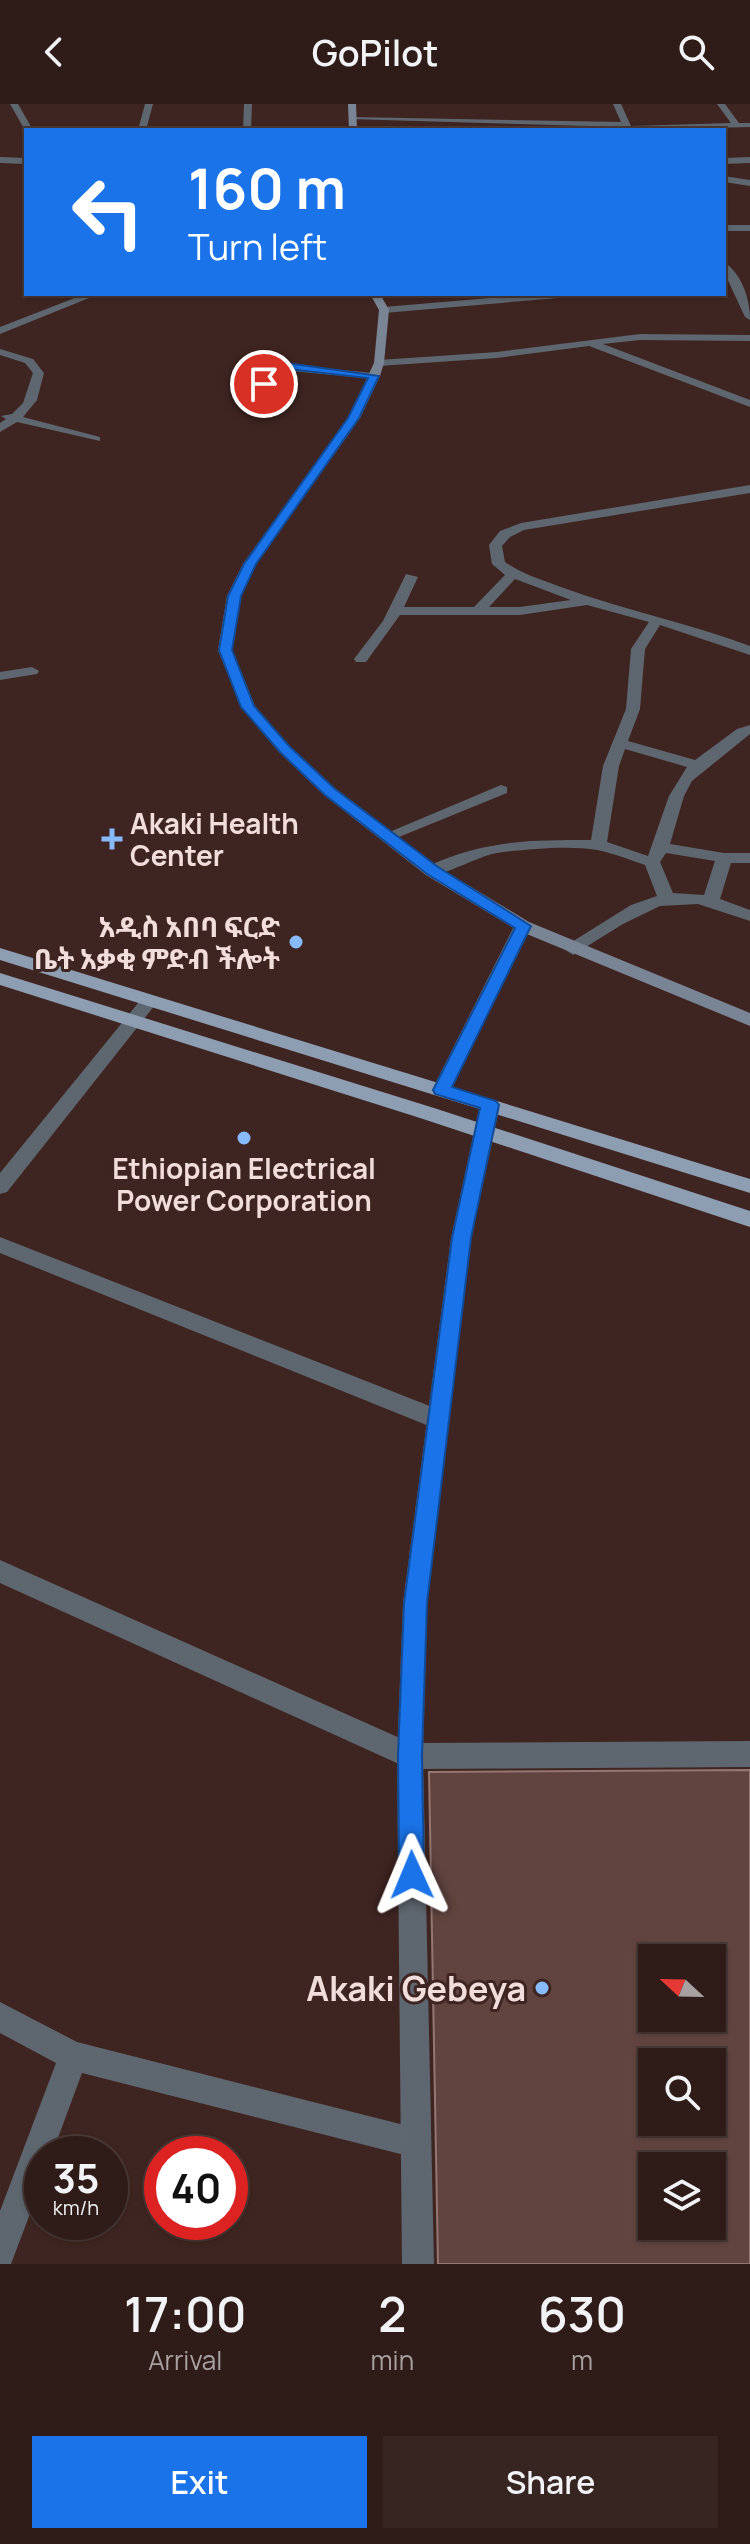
<!DOCTYPE html>
<meta charset="utf-8">
<style>
:root{--surface:#2f1c19;--page:#372522;--text:#f1f3f6;--muted:#a7a1a2;--line:#4a3a38;--accent:#1a73e8}
body{margin:0;font-family:Manrope,"Noto Sans Ethiopic",sans-serif;background:var(--page);color:var(--text);height:100vh;display:flex;flex-direction:column;font-size:30px;white-space:nowrap}
*{box-sizing:border-box;margin:0}
p{font-size:26px;color:var(--muted)}
.icon{flex:none;width:44px;height:44px;fill:none;stroke:currentColor;stroke-width:2;stroke-linecap:round;stroke-linejoin:round}
.map{position:relative;height:2160px;overflow:hidden}
.details{display:flex;flex-direction:column;background:var(--surface);flex:1}
.details>*{flex:none}
.guide{position:absolute;left:24px;top:24px;width:702px;height:168px;border-radius:0px;box-shadow:0 2px 6px #0004,0 0 0 2px var(--line);background:#1a73e8;color:#fff;overflow:hidden}
.needle{width:52px;rotate:292deg}
.buttons{position:absolute;left:638px;top:1840px;display:grid;gap:16px}
.buttons a{display:grid;place-items:center;width:88px;height:88px;border-radius:0px;background:var(--surface);box-shadow:0 2px 6px #0004,0 0 0 2px var(--line);font-size:40px}
.speed{position:absolute;left:24px;top:2032px;display:flex;gap:16px;font-size:40px;font-weight:700;text-align:center}
.speed>*{display:grid;place-content:center;width:104px;height:104px;border-radius:50%;background:var(--surface);box-shadow:0 2px 6px #0004,0 0 0 2px var(--line);line-height:1}
.speed small{font-size:20px;font-weight:400}
.speed .limit{border:12px solid #d22;background:#fff;color:#111}
.pin{position:absolute;display:grid;place-items:center;width:68px;height:68px;color:#fff;margin:-34px;border:4px solid #fff;border-radius:50%;box-shadow:0 2px 8px #0007}
.me{position:absolute;width:88px;margin:-44px;rotate:359deg;stroke-linejoin:round;filter:drop-shadow(0 0 6px #0008)}
.turn{display:flex;align-items:center;gap:28px;height:168px;padding:0 32px;font-size:36px}
.turn .icon{width:104px;height:104px;stroke-width:2.5}
.turn b{display:block;font-size:56px;line-height:68px}
.eta{display:flex;justify-content:space-evenly;align-items:center;height:136px;text-align:center}
.eta b{font-size:48px;font-weight:600;line-height:56px}
.cta{display:flex;gap:16px;margin-top:auto;padding:16px 32px}
.cta a{flex:1;height:92px;border-radius:0px;background:var(--accent);color:#fff;font-size:32px;font-weight:600;line-height:92px;text-align:center}
.cta a+a{background:var(--page);color:var(--text)}
header{display:flex;justify-content:space-between;align-items:center;height:104px;padding:0 32px;background:var(--surface);font-size:36px;font-weight:600}
.map>svg:first-child{display:block}
.building{fill:#614440;stroke:#967671;stroke-width:2;fill-rule:evenodd}
.lines{fill:none;stroke-linecap:round;stroke-linejoin:round}
.minor{fill:#5e666f;fill-rule:evenodd}
.tertiary{fill:#5e666f;fill-rule:evenodd}
.secondary{fill:#798595;fill-rule:evenodd}
.primary{fill:#8d9db2;fill-rule:evenodd}
.route{fill:#1a73e8;stroke:#114b97;stroke-width:2}
.poi-dot{fill:#87bbfb;stroke:#3f2521;stroke-width:3}
.labels{text-anchor:middle;dominant-baseline:central;stroke-width:6;stroke-linejoin:round;paint-order:stroke}
.poi-label{font-size:28px;font-weight:bold;fill:#f1dedc;stroke:#3f2521;text-anchor:start}
.near-poi-label{font-size:34px;font-weight:bold;fill:#f1dedc;stroke:#3f2521;text-anchor:end}
</style>
<header><svg class="icon" aria-label="back" viewBox="0 0 24 24"><path d="M15 5l-7 7 7 7"/></svg>GoPilot<svg class="icon" aria-label="search" viewBox="0 0 24 24"><circle cx="10" cy="10" r="6"/><path d="M15 15l6 6"/></svg></header>
<div class="map">
<svg width="750" height="2160" viewBox="0 0 750 2160">
<rect width="100%" height="100%" fill="#3f2521"/>
<path class="building" d="M750,1666v494h-312l-9,-492zM652,1854h60v60h-60zM652,1958h60v60h-60zM652,2062h60v60h-60z"/>
<g class="lines">
<g class="minor">
<path d="M10,0h8l15,26 -7,2z"/>
<path d="M145,0h8l-7,26h-8z"/>
<path d="M244,0h8l-1,26h-8z"/>
<path d="M613,0h8l10,22 100,-3 -14,-19h8l14,19h11v4l-125,3 -1,-3 -275,-8 4,-2 268,5z"/>
<path d="M0,53l26,1v6l-26,-1z"/>
<path d="M750,53v6l-26,1v-6z"/>
<path d="M724,72l26,4v6l-26,-4z"/>
<rect x="724" y="121" width="26" height="6"/>
<path d="M724,158c18,12 26,37 26,58l-5,-3 -21,-45z"/>
<path d="M85,190h14l-99,40v-7z"/>
<path d="M535,190h40l-5,3 -186,16 -5,-3 5,-3z"/>
<path d="M640,230l110,1v6l-110,-1 -37,4 147,56v7l-161,-61 -92,12 -118,8 -5,-3 5,-3 118,-8z"/>
<path d="M0,245l33,10 11,14 -7,27 -14,17 77,20v4l-83,-19 -17,10v-9l6,-4 -5,-3 11,-2 11,-11 10,-30 -8,-10 -25,-8z"/>
<path d="M279,260l95,9 6,3 -6,3 -93,-9 -21,30h-8l-2,-2 19,-29z"/>
<path d="M750,381v8l-226,37 -14,7 -8,9 3,16c17,12 37,18 56,25 63,23 127,36 189,59v9l-90,-30 -15,24 -5,60 -12,32 67,19 42,-31 13,-4v9l-58,47 -8,15 -14,48 54,9h26v10h-19l-11,36 30,11v11l-52,-17 -38,2 -37,18 -50,31 -9,-6 3,-4 64,-40 26,-9 -12,-31c-15,-5 -32,-12 -48,-15 -27,-5 -72,-1 -100,3 -20,3 -55,25 -71,22l-2,-4 2,-4c59,-27 101,-27 165,-27l12,-74 23,-57 5,-60 18,-27 -62,-17 -67,10h-120l-34,47h-10l-2,-3 29,-38 23,-47 12,3 -14,30h70l31,-32 -13,-11 -3,-19 11,-14 21,-8zM515,475l56,21 -51,7h-31zM625,645l62,18 -18,29 -21,60 -41,-14 12,-76zM666,749l49,8 -11,34 -31,-2 -13,-31z"/>
<path d="M32,563l7,4 -2,3 -37,6v-8z"/>
<path d="M501,681l6,2v6l-113,46h-12l-2,-3z"/>
<path d="M523,817l9,5 -82,164 -2,5h-14l-2,-5 82,-164z"/>
<path d="M149,891l9,6 -3,4 -148,187 -7,2v-21l143,-176z"/>
<path d="M0,1133l445,175 3,7 -3,7 -8,2 -8,-2 -429,-173z"/>
<path d="M0,1456l411,183 339,-2v26l-340,2 -410,-186z"/>
<path d="M0,1898l77,40 339,86 11,4 4,11 -4,11 -11,4 -334,-85 -30,81h-10v28l-31,82h-11v-53l56,-148 -56,-30z"/>
</g>
<path class="tertiary" d="M490,994l10,7 -29,133 -44,365 -4,153 11,508h-32l-5,-508 6,-153 48,-365 29,-133z"/>
<g class="secondary">
<path d="M348,0h8l1,26h-8z"/>
<path d="M370,190h10l9,16 -5,53 -4,13 -20,42 -104,146 -15,32 -9,54 23,56 34,40 47,43 102,78 91,55 221,91v13l-233,-96 -91,-55 -102,-80 -45,-43 -38,-45 -23,-57 9,-54 16,-32 105,-146 20,-42 6,-13 5,-53z"/>
</g>
<g class="primary">
<path d="M0,844l750,231v14l-750,-233z"/>
<path d="M0,869l434,135 316,103v16l-330,-109 -420,-133z"/>
</g>
</g>
<path class="route" d="M287,259l92,13 -20,42 -103,146 -15,32 -9,54 22,56 35,40 46,43 103,78 93,59 -79,161 44,14 3,4 -28,133 -44,365 -5,153 2,119 -3,9 -9,4 -9,-4 -4,-9 -1,-119 6,-153 48,-365 28,-130 -45,-14 -2,-4 82,-162 -88,-54 -102,-79 -45,-43 -39,-45 -22,-57 9,-54 16,-32 104,-146 20,-40 -80,-9 -11,4 -9,13h-7l9,-18z"/>
<g class="poi-dot">
<path d="M108 723h8v8h8v8h-8v8h-8v-8h-8v-8h8z"/>
<circle cx="296" cy="838" r="8"/>
<circle cx="244" cy="1034" r="8"/>
<circle cx="542" cy="1884" r="8"/>
</g>
<g class="labels">
<g class="poi-label">
<text x="130" y="719">Akaki Health<tspan x="130" dy="32">Center</tspan></text>
<text x="280" y="822" text-anchor="end">አዲስ አበባ ፍርድ<tspan x="280" dy="32">ቤት አቃቂ ምድብ ችሎት</tspan></text>
<text x="244" y="1064" text-anchor="middle">Ethiopian Electrical<tspan x="244" dy="32">Power Corporation</tspan></text>
</g>
<g class="near-poi-label">
<text x="526" y="1884">Akaki Gebeya</text>
</g>
</g>
</svg>
<div class="buttons">
<a><svg class="needle" viewBox="-14 -14 28 28"><path d="M0-13l5 13h-10z" fill="#e53935"/><path d="M0 13l5-13h-10z" fill="#a7a1a2"/></svg></a>
<a><svg class="icon" aria-label="search" viewBox="0 0 24 24"><circle cx="10" cy="10" r="6"/><path d="M15 15l6 6"/></svg></a>
<a><svg class="icon" aria-label="layers" viewBox="0 0 24 24"><path d="M12 4l9 5-9 5-9-5zM3 14l9 5 9-5"/></svg></a>
</div>
<div class="speed"><div>35<small>km/h</small></div><div class="limit">40</div></div>
<div class="pin" style="left:264px;top:280px;background:#d93025"><svg class="icon" aria-label="arrive" viewBox="0 0 24 24"><path d="M6 21V4h12l-3 4 3 4H6"/></svg></div>
<svg class="me" style="left:412px;top:1771px" viewBox="-20 -20 40 40"><path d="M0-17L14 15 0 8-14 15z" fill="#1a73e8" stroke="#fff" stroke-width="4"/></svg>
<div class="guide">
<div class="turn"><svg class="icon" aria-label="left" viewBox="0 0 24 24"><path d="M17 20v-9H6M10 6l-5 5 5 5"/></svg><div><b>160 m</b>Turn left</div></div>
</div>
</div>
<section class="details">
<div class="eta">
<div><b>17:00</b><p>Arrival</p></div>
<div><b>2</b><p>min</p></div>
<div><b>630</b><p>m</p></div>
</div>
<div class="cta"><a>Exit</a><a>Share</a></div>
</section>
